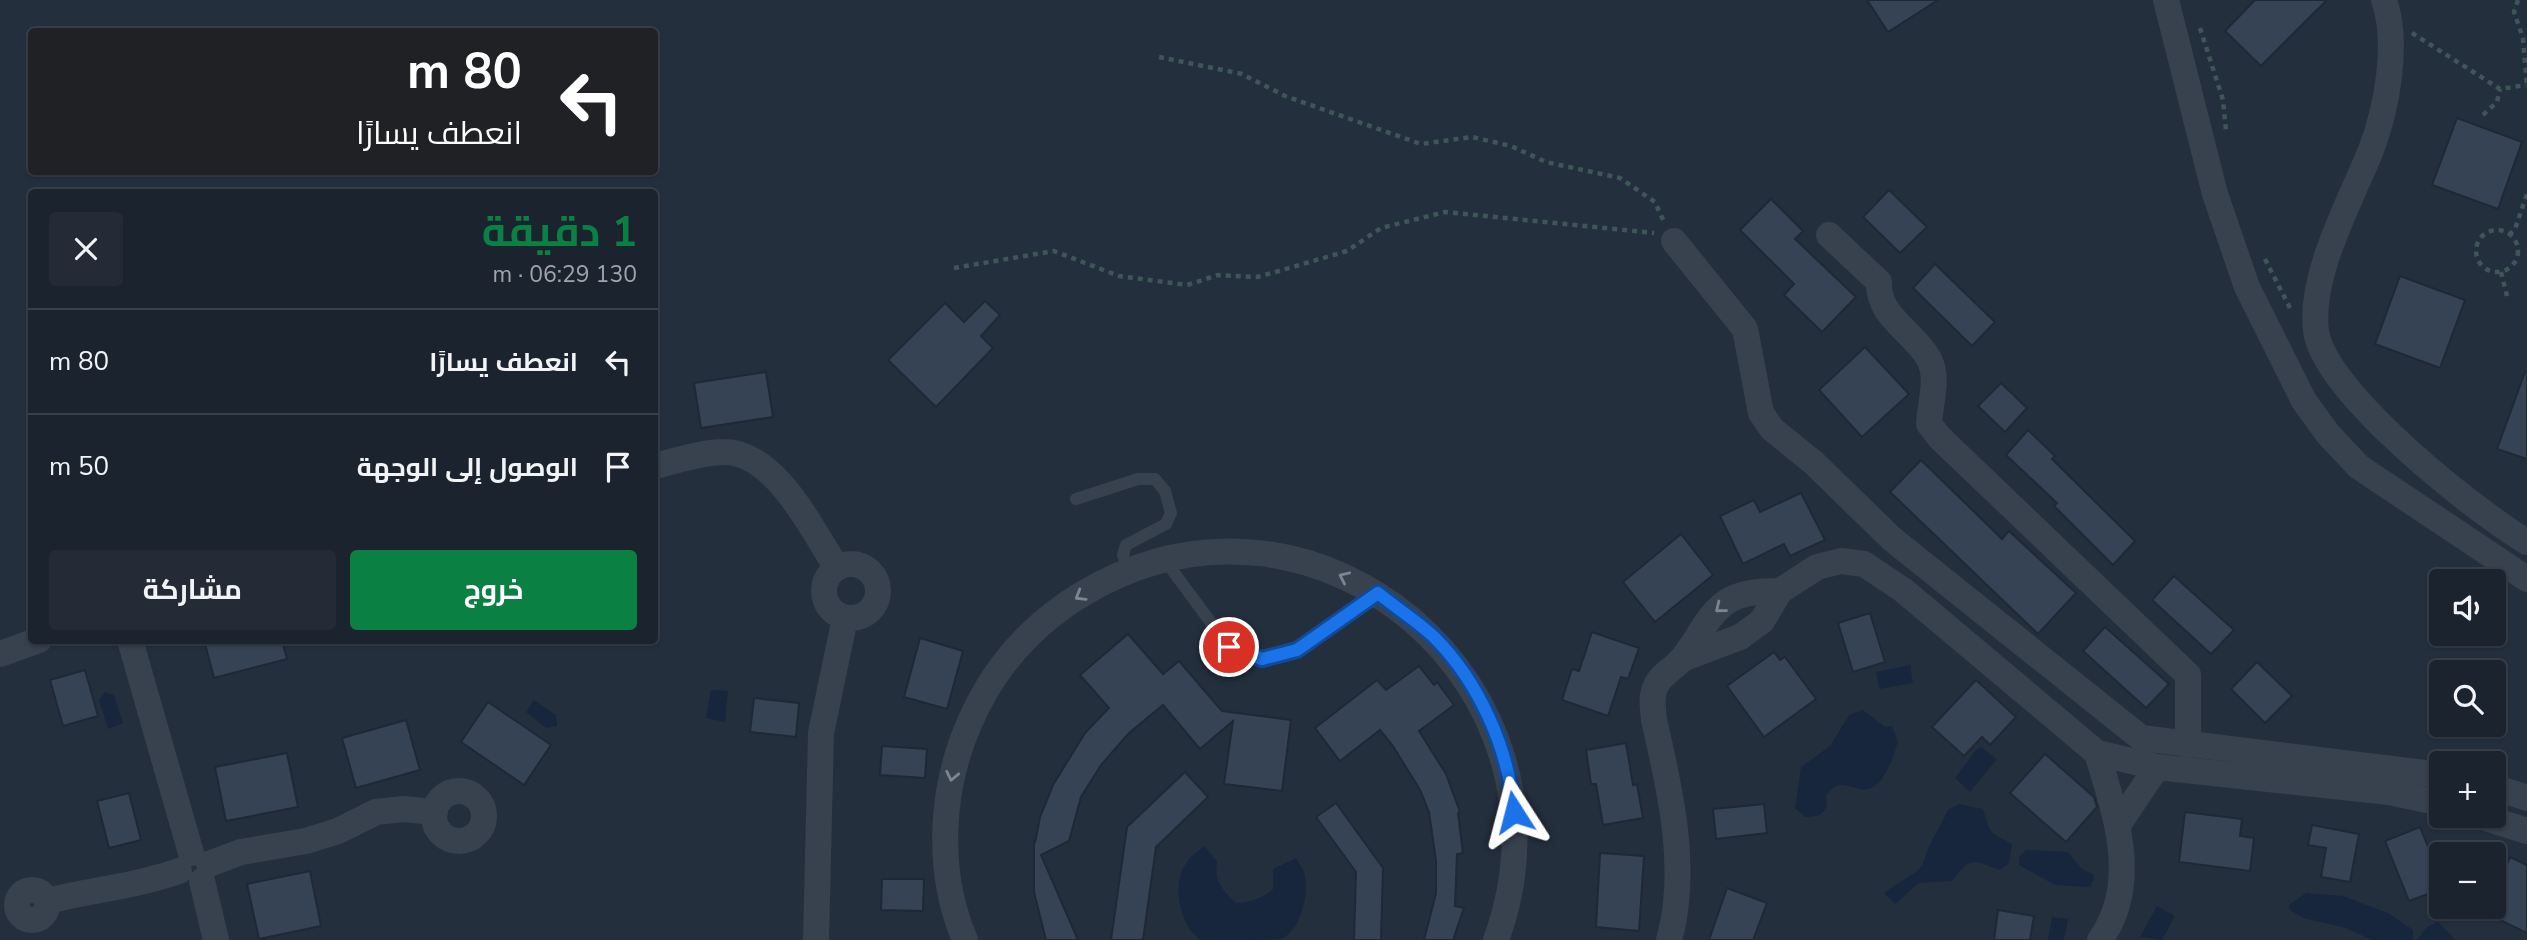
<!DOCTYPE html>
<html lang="ar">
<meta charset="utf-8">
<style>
:root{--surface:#1b232e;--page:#242b36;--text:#f1f3f6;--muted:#a0a4aa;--line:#39404a;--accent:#0b8043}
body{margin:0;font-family:"Nunito Sans",Cairo,sans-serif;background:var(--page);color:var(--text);direction:rtl;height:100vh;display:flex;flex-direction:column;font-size:26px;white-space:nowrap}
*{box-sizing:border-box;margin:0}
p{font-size:23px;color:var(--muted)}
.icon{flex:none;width:38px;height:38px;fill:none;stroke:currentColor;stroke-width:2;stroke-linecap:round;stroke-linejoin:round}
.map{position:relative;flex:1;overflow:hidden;direction:ltr}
.panel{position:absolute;left:28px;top:189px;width:630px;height:455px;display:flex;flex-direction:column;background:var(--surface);border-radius:7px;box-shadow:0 2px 5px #0004,0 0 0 2px var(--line);direction:rtl}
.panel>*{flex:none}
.guide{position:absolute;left:28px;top:28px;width:630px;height:147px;border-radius:7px;box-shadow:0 2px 5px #0004,0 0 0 2px var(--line);direction:rtl;background:#202124;color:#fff;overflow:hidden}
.buttons{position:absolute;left:2429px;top:569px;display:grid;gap:14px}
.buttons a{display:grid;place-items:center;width:77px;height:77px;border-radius:7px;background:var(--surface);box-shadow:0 2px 5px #0004,0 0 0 2px var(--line);font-size:35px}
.pin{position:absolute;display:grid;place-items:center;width:60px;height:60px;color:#fff;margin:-30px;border:4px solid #fff;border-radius:50%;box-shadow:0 2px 7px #0007}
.me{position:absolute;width:77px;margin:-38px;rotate:351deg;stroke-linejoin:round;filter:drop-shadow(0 0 5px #0008)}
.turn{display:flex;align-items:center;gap:24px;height:147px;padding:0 21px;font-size:32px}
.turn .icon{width:91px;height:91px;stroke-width:2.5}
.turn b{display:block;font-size:49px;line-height:60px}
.round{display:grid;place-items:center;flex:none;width:74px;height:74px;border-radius:7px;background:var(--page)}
.overview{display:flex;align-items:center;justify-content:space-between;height:119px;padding:0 21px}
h1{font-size:42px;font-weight:700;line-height:52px;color:var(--accent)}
.action{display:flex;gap:14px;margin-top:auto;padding:14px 21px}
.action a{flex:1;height:80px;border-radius:7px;background:var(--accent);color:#fff;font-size:28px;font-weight:700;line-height:80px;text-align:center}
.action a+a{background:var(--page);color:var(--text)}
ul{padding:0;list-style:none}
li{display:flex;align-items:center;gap:21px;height:105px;padding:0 21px;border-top:2px solid var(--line)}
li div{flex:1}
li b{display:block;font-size:26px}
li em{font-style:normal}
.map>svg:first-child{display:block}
.water{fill:#17263c}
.building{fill:#364354;stroke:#1f2835;stroke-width:2}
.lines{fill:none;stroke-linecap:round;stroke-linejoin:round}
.path{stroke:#3f5557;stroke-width:4.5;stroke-dasharray:5 5;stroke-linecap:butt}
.lane{stroke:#38414e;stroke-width:12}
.street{stroke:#38414e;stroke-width:26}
.oneway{stroke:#7c8592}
.route-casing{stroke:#114b97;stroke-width:18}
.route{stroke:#1a73e8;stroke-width:12}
</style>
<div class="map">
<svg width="2527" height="940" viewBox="0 0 2527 940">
<rect width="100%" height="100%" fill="#242f3e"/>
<g class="water">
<path d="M1910,665l3,18 -34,6 -3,-17z"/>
<path d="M711,690l17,1 -3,31 -19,-4z"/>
<path d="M105,692l9,3 9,28 -15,6 -9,-29z"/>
<path d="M534,700l22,15 1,11 -11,2 -20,-16z"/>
<path d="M1863,710l22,17 7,-1 6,16c-5,14 -11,37 -25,45 -18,10 -29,-15 -47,8 3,17 -4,22 -21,22l-10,-9 6,-41 29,-21 19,-31z"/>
<path d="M1981,747l16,12 -27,33 -15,-14 20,-27z"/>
<path d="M1959,804l24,5c7,26 7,23 29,35l-3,19 -9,7c-26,-9 -29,-15 -48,11l-33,2 -24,21 -11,-11c10,-8 19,-12 29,-19 12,-7 11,-18 17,-29 5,-12 13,-23 18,-35z"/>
<path d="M1204,846l13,15c-3,19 4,29 19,42 16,-1 25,-4 37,-14v-20l23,-11c2,4 6,9 8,14 6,19 -3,59 -23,67 -11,1 -66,1 -81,1 -21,-16 -29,-57 -13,-78 4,-6 11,-11 17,-16z"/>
<path d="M2026,850l42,2 14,17 11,5 1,5 -4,8 -35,-2 -36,-20v-7z"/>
<path d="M2306,893l37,3 45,17 25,17v10h-41l-26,-12 -43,-10 -13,-8 -1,-5z"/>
<path d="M2157,906l18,10 -13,24 -22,-3z"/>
<path d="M2052,917l16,2 -4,21h-16z"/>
<path d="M2438,922l17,18h-38l10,-13z"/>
</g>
<g class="building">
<path d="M1867,0h71l-50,32z"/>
<path d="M2255,0h72l-66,66 -36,-35z"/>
<path d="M2457,118l65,24 -24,67 -66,-24z"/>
<path d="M1889,190l38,37 -27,26 -37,-36z"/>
<path d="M1771,199l32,32 -8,8 61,58 -34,35 -38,-37 10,-11 -54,-54z"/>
<path d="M1935,264l60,58 -23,24 -59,-58z"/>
<path d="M2400,276l65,24 -25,68 -65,-24z"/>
<path d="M985,301l15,14 -19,21 12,12 -57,59 -48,-47 57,-57 19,19z"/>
<path d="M1865,347l44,47 -47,43 -43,-47z"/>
<path d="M766,372l7,45 -72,11 -7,-45z"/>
<path d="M2525,372h2v87l-30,-10z"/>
<path d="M2001,383l26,25 -22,24 -27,-26z"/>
<path d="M2028,430l27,26 -3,3 83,82 -22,24 -59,-59 3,-3 -51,-48z"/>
<path d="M1921,460l81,79 7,-8 67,62 -38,41 -148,-142z"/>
<path d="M1801,493l24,47 -35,16 -6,-12 -41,20 -23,-48 34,-16 6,12z"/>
<path d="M1681,534l32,41 -58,47 -32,-40z"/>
<path d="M2174,576l60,54 -23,24 -59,-54z"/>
<path d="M1870,613l15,49 -32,10 -15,-49z"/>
<path d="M2105,627l64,57 -23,24 -63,-57z"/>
<path d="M1592,632l47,16 -11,31 -7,-2 -13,39 -46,-16 10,-31 7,2z"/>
<path d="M1128,634l35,40 16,-13 43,50 69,9 -9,71 -58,-7 9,-63 -33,28 -37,-44 -34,28 -28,32 -20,32 -12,44 -28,14 37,85h-32l-12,-48v-53l1,4 5,-26 13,-32 32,-52 24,-25 -29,-33z"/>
<path d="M920,638l43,13 -16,58 -43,-12z"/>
<path d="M204,640h78l5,19 -73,19z"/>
<path d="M1774,652l6,8 5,-3 31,42 -52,38 -37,-51z"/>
<path d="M2257,662l35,34 -27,27 -34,-34z"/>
<path d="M1419,666l15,19 3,-3 17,23 -35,26 27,43 14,38 -2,1 5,40 -6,1 -2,52 9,2 -11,32h-29l12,-47v-32l-7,-49 -9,-22 -27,-44 -13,-16 -40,31 -25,-33 62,-48 9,10z"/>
<path d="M85,670l13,46 -35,10 -13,-46z"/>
<path d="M1976,680l40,37 -26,28 -8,-8 -18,19 -32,-29z"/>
<path d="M754,698l45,5 -3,34 -46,-5z"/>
<path d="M488,702l63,43 -27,40 -63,-43z"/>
<path d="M406,720l14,50 -64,18 -14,-50z"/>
<path d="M1626,743l7,42 4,-1 6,34 -40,7 -7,-41h-5l-5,-34z"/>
<path d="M882,746l45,3 -2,29 -45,-3z"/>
<path d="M287,753l11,54 -72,14 -11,-54z"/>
<path d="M2045,754l49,43 3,10 -31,35 -56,-49z"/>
<path d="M1185,772l23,25 -52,50 -13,93h-32l16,-113z"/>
<path d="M129,793l12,47 -32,8 -12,-47z"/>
<path d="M1336,803l47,65 -2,72h-27l2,-68 -40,-55z"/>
<path d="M1764,804l3,29 -51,6 -3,-30z"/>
<path d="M2185,812l57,7 -2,17 14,2 -4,33 -71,-9z"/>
<path d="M2312,825l47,9 -9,48 -29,-5 5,-29 -18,-3z"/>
<path d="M2420,827l21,51v11l-32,12 -24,-60z"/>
<path d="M1600,853l44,3 -5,75 -43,-4z"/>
<path d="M2510,857l17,8v68l-33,-16v-25z"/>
<path d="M310,871l11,55 -62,13 -12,-55z"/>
<path d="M882,879h42l-1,32 -42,-1z"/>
<path d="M1727,888l40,15 -14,37h-44z"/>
<path d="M1998,910l36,6 -4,24h-36z"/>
</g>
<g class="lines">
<g class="path">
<path d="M2518,0l-4,12 9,26 4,50"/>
<path d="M2200,28l23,72 3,31"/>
<path d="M2412,33l88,56 26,-4"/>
<path d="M1159,57l83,17 43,22 136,48 51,-7 39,9 35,16 74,16 35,24 9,20"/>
<path d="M2483,115l14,-13 3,-13"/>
<circle cx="2497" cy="251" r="21"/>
<path d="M2509,235l6,-6 12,-35"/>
<path d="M2265,259l26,51"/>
<path d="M954,268l100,-17 65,25 68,9 31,-10 39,2 22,-6 68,-20 34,-23 64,-16 209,21"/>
<path d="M2501,272l6,24"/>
</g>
<g class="lane">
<path d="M1076,499l62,-20h17l10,12 6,22 -5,11 -40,21 -3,10 5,16"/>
<path d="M1164,559l65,88 33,12 35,-9 78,-55"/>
</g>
<g class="street">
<path d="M2166,0l49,194 32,93 57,114 24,33 31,33 168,112"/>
<path d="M2384,0c15,43 3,108 -13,150 -21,52 -62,125 -55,181 8,61 159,180 211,211"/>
<path d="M1829,235l50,47c-2,34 35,50 50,77 10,18 1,45 0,65l11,14 248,237v70"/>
<path d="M1674,241l71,88 16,84 11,16 42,34 78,76 249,199 300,37"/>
<path d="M654,466c22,-5 48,-14 70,-14 52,0 88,78 113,116"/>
<circle cx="851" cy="591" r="27"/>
<path d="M130,640l61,213"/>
<path d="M0,654l39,-14"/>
<path d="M1682,659l58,-22 22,-16 18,-30 37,-24 24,-6 23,3 39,26 194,163 60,14 232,25 52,11"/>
<path d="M2097,753c18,60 44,130 3,187"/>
<path d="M2494,787l33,11"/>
<circle cx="459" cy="816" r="25"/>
<path d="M2480,816l47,15"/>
<path d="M2118,825l39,-58"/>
<path d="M209,864l32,-12 65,-11 32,-10 38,-19 27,-3 32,3"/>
<path d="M202,881l14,59"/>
<circle cx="32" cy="905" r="15"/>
<path d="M47,901c45,-11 89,-15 132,-30"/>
<path d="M816,940l5,-207 24,-115"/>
<path d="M965,940c-29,-68 -25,-149 4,-216 24,-56 63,-100 115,-131 233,-139 504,95 412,347"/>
<path d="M1669,940c20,-70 1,-151 -15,-220 -1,-11 -3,-22 1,-32 5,-13 17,-18 26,-28 17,-19 24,-44 47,-59 16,-10 34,-9 52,-10"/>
</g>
</g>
<defs><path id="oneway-chevron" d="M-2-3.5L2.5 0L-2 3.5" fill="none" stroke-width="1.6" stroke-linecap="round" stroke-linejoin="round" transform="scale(1.75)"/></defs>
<g class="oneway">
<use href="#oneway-chevron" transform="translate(1344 577) rotate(-155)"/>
<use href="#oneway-chevron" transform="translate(1080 596) rotate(149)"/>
<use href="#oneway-chevron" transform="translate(1720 608) rotate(141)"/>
<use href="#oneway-chevron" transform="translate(952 776) rotate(102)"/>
</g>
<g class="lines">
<defs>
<path id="route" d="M1229,647l33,12 35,-9 81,-57c18,15 39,28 56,44 45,45 75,112 80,175"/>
</defs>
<use href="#route" class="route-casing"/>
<use href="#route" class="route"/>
</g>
</svg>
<div class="buttons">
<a><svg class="icon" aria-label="sound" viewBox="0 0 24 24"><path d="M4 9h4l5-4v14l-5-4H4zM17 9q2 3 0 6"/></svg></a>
<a><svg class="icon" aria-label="search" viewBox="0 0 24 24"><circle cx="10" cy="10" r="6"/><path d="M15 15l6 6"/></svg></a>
<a>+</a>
<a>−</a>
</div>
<div class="pin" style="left:1229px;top:647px;background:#d93025"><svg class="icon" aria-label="arrive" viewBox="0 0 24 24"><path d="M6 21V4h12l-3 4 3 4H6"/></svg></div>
<svg class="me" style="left:1514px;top:812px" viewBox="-20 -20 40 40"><path d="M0-17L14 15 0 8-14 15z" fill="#1a73e8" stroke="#fff" stroke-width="4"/></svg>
<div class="guide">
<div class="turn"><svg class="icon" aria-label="left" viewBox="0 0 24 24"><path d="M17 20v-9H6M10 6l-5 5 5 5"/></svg><div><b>80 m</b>انعطف يسارًا</div></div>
</div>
<section class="panel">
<div class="overview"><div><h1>1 دقيقة</h1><p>130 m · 06:29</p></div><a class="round"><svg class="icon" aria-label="close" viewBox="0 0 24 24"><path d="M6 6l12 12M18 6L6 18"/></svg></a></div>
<ul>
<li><svg class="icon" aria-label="left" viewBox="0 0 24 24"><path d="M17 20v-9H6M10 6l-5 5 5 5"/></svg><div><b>انعطف يسارًا</b></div><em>80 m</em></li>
<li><svg class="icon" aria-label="arrive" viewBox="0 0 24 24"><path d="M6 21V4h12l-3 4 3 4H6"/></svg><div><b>الوصول إلى الوجهة</b></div><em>50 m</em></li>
</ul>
<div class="action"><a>خروج</a><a>مشاركة</a></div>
</section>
</div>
